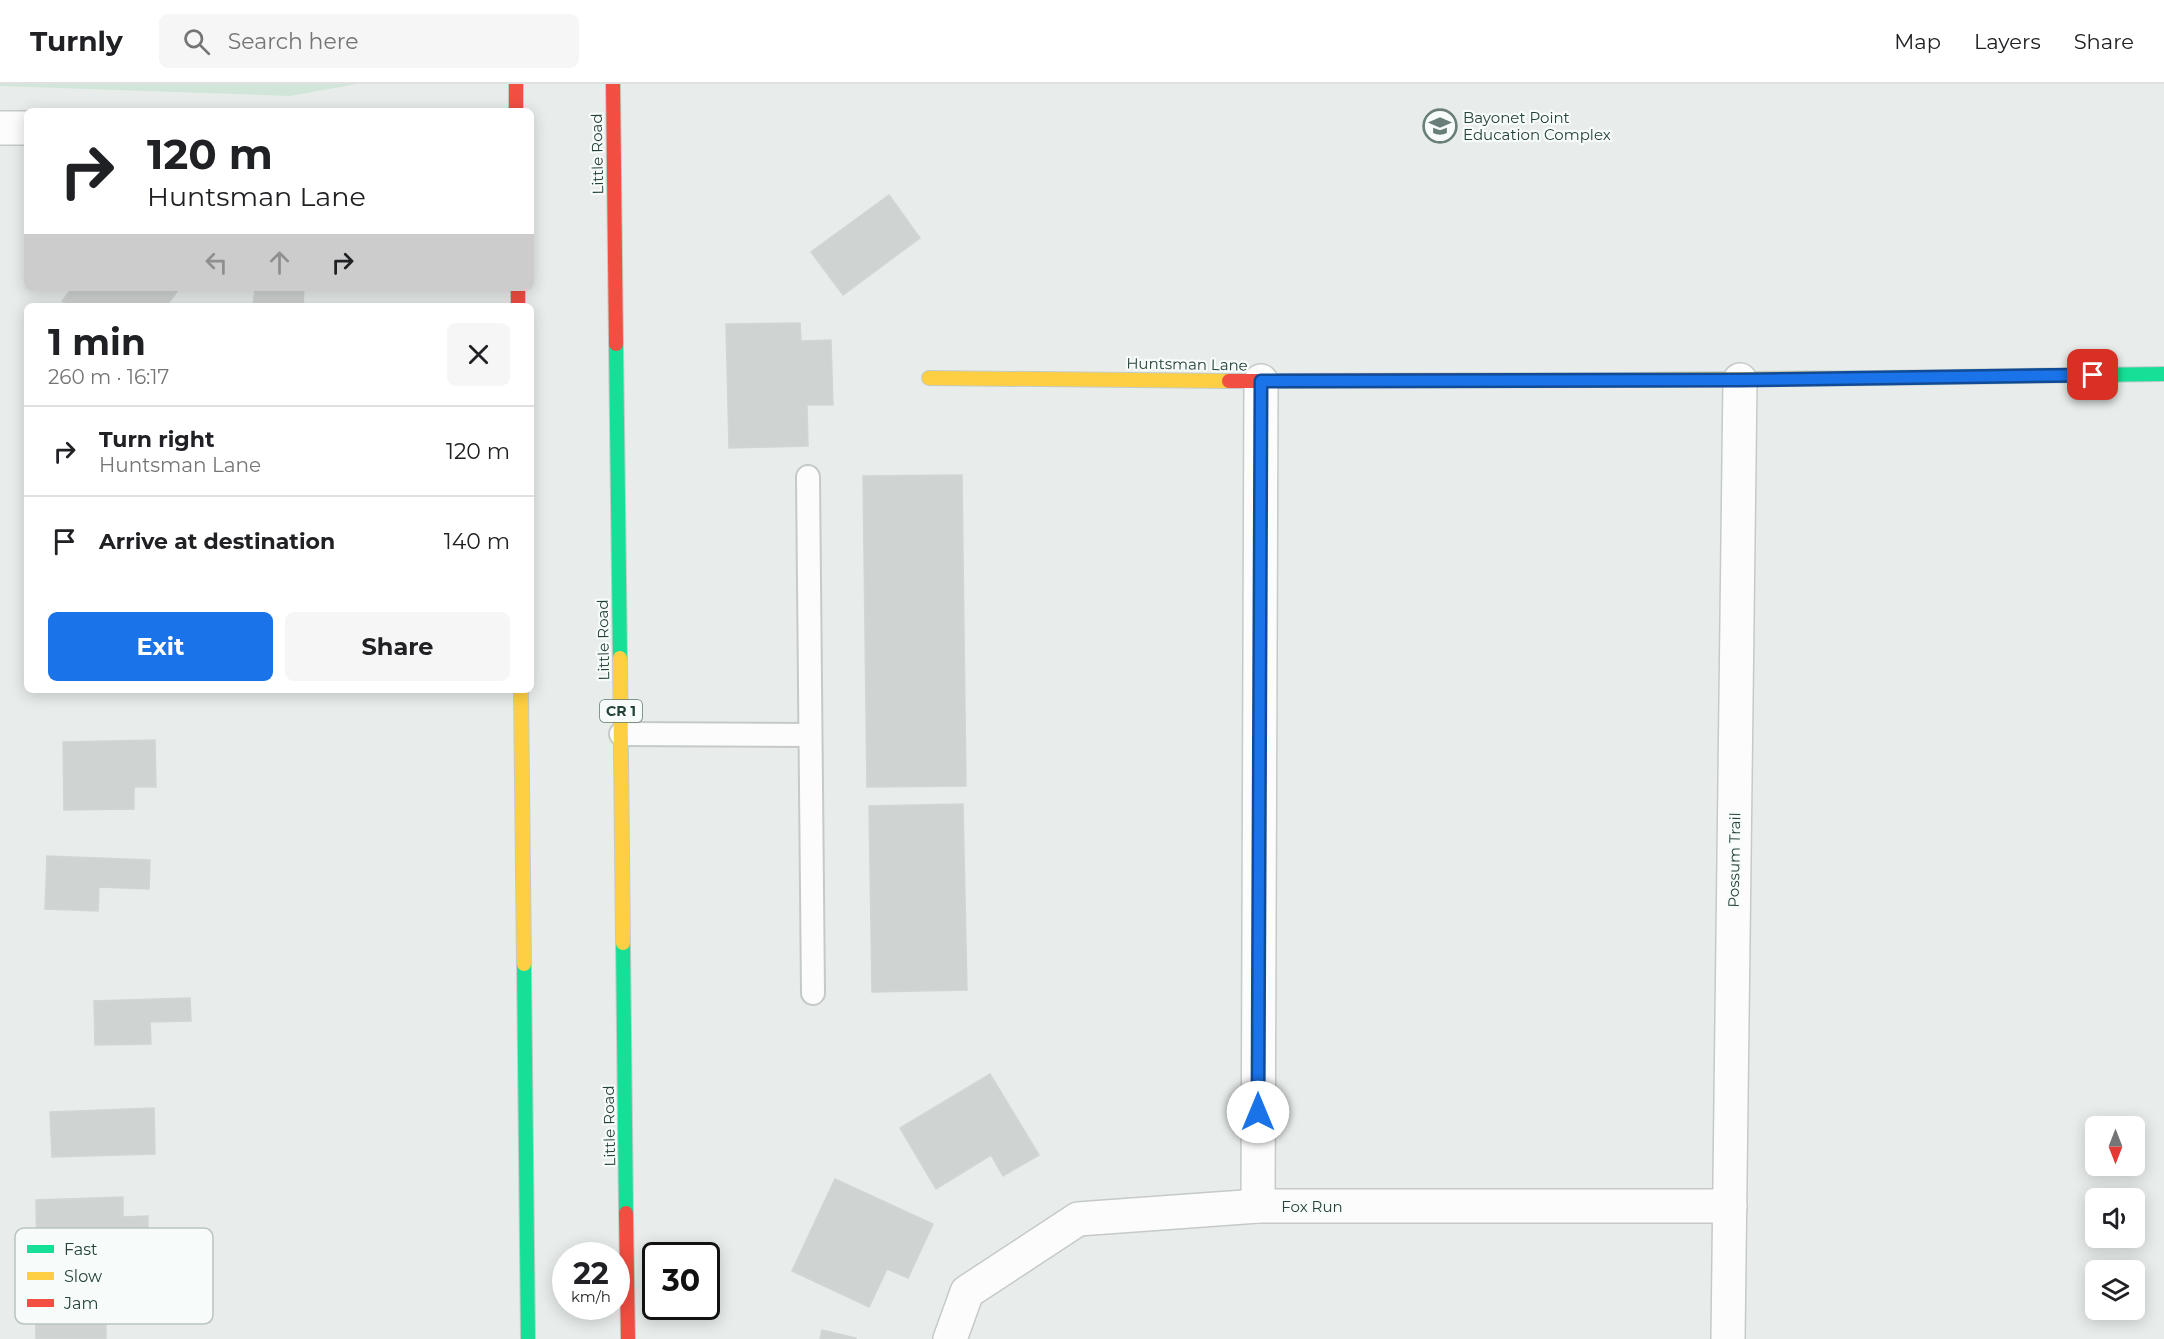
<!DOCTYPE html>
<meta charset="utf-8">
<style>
:root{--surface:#fff;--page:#f6f6f6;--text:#202124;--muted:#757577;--line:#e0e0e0;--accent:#1a73e8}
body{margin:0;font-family:Montserrat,sans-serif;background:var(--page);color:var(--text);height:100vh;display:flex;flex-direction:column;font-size:22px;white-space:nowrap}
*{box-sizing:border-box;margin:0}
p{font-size:20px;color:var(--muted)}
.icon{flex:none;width:33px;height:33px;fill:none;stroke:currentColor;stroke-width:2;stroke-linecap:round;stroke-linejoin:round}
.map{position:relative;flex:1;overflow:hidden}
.panel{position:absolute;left:24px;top:219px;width:510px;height:390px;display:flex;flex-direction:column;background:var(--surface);border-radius:9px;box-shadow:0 3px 15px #0003}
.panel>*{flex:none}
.top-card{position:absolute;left:24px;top:24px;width:510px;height:183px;border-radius:9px;box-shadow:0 3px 15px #0003;background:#fff;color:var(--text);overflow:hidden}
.needle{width:39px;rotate:180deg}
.fabs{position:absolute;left:2085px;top:1032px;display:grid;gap:12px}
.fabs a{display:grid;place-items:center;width:60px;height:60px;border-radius:9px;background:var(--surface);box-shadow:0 3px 15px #0003;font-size:30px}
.speed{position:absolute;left:552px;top:1158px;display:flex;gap:12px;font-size:30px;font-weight:700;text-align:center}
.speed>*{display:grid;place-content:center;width:78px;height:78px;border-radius:50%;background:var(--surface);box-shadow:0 3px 15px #0003;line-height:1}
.speed small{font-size:15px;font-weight:400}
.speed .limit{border:3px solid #111;border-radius:9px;background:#fff;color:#111}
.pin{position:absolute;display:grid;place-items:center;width:51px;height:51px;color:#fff;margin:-26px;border-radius:12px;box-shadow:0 3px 9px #0006}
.me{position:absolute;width:66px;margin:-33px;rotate:0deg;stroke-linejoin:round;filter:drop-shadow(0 0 4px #0008)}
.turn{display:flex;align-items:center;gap:21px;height:126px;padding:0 24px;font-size:27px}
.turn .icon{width:78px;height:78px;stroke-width:2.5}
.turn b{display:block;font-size:42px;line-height:51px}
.lanes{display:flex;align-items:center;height:57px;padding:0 24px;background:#0003;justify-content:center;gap:30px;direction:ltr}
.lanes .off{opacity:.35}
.round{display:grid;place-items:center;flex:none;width:63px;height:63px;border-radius:9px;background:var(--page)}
.overview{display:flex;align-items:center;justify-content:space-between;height:102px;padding:0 24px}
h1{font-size:36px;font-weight:700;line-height:45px}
.cta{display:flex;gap:12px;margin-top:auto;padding:12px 24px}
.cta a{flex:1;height:69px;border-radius:9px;background:var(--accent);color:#fff;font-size:24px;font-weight:700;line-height:69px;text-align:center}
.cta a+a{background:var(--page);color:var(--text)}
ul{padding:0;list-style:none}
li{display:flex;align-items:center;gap:18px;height:90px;padding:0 24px;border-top:2px solid var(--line)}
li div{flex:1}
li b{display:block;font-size:22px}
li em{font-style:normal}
header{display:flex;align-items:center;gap:36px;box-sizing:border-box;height:84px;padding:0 30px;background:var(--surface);border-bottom:2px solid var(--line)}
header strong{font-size:28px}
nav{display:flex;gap:33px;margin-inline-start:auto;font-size:21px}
.search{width:420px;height:54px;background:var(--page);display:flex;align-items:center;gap:15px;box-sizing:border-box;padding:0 21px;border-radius:9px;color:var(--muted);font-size:22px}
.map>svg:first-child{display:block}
.green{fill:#d1e6d8}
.building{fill:#cfd4d2;stroke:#d1d6d4;stroke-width:1.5}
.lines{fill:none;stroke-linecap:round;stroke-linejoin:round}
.lane-casing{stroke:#c5cac8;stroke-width:26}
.street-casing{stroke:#c5cac8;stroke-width:36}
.fast-casing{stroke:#c3cbc8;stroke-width:16}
.slow-casing{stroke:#c3cbc8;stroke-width:16}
.jam-casing{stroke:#c3cbc8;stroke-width:16}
.lane{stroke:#fcfcfc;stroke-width:22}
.street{stroke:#fcfcfc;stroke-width:33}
.fast{stroke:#16e098;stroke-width:14}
.slow{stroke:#ffcf43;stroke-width:14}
.jam{stroke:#f24e42;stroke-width:14}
.route-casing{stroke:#114b97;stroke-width:15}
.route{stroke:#1a73e8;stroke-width:10}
.labels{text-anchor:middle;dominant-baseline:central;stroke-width:4.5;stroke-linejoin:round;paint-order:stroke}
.shield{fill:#f7fbf9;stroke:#637a73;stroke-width:1.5}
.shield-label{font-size:14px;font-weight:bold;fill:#24423a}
.poi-label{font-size:15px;fill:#24423a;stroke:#f7fbf9;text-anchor:start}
.street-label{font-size:15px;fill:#24423a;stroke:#f7fbf9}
.key{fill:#f7fbf9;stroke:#b8c4c0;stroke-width:1.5}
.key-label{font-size:16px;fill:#24423a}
</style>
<header>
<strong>Turnly</strong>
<div class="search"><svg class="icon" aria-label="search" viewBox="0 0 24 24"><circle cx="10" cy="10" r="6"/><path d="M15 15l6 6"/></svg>Search here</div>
<nav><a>Map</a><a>Layers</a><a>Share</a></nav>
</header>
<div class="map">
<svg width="2164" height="1255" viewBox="0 0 2164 1255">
<rect width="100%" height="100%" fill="#e8edeb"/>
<path class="green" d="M0,0h357l-67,12 -290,-10z"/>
<g class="building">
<path d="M889,111l31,43 -77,57 -32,-43z"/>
<path d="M72,204h108l-14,18h-97l-7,-5z"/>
<path d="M255,204h49l-1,18h-50z"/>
<path d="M800,239l1,18 30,-1 2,65h-26l1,41 -79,2 -3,-124z"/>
<path d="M962,391l4,311 -99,1 -4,-311z"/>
<path d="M155,656l1,47h-22v22l-70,1 -1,-68z"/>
<path d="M963,720l4,186 -95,2 -3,-186z"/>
<path d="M47,772l103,4 -1,29 -50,-2 -1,24 -53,-2z"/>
<path d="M190,914l1,23 -41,1 1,22 -56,1 -1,-44z"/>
<path d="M990,990l49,81 -36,21 -12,-21 -55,34 -36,-61z"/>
<path d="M154,1024l1,46 -103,3 -2,-45z"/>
<path d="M835,1095l98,45 -25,54 -21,-9 -18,38 -77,-36z"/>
<path d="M123,1113v20l25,-1v28l-31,1v18l-80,2 -1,-65z"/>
<path d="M106,1216v39h-70l-1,-38z"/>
<path d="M822,1246l34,8v1h-36z"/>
</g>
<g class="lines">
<defs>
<g id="lane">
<path d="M808,393l5,516"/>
<path d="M621,650l189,1"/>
</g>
<g id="street">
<path d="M0,44h27"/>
<path d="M1258,1122l3,-825"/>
<path d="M950,1255l17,-47 111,-73 180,-13h472"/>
<path d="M1728,1255l12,-959"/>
</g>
<g id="fast">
<path d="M616,260l4,314"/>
<path d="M1882,294l282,-4"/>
<path d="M623,859l3,270"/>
<path d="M524,880l4,375"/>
</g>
<g id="slow">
<path d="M929,294l300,3"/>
<path d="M1623,296l259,-2"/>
<path d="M620,574l3,285"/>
<path d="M521,606l3,274"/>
</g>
<g id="jam">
<path d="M516,0v27"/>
<path d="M613,0l3,260"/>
<path d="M518,204v18"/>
<path d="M1229,297l394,-1"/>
<path d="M626,1129l2,126"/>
</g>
</defs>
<use href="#lane" class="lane-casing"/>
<use href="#street" class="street-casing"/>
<use href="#fast" class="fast-casing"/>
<use href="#slow" class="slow-casing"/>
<use href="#jam" class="jam-casing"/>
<use href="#lane" class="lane"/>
<use href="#street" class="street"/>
<use href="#fast" class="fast"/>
<use href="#slow" class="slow"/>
<use href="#jam" class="jam"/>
</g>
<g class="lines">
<defs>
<path id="route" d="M1258,1028l3,-731 479,-1 353,-5"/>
</defs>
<use href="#route" class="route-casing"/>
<use href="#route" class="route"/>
</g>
<defs>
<symbol id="school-ring" viewBox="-11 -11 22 22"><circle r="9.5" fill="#f7fbf9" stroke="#697e78" stroke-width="1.5"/><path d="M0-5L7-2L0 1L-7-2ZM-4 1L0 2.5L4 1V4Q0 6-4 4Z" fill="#697e78"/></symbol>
</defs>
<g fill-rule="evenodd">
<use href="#school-ring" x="1421" y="23" width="38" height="38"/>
</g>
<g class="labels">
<rect class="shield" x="600" y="616" width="42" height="22" rx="4.5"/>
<g class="shield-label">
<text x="621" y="627">CR 1</text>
</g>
<g class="poi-label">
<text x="1463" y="33">Bayonet Point<tspan x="1463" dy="17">Education Complex</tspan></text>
</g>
<g class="street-label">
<text transform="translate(597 70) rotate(-91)">Little Road</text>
<text transform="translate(1187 280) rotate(1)">Huntsman Lane</text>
<text transform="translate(603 556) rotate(-91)">Little Road</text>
<text transform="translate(1734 776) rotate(-89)">Possum Trail</text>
<text transform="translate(609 1042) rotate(-91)">Little Road</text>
<text x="1312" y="1122">Fox Run</text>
</g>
</g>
<rect x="15" y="1144" width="198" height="96" rx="9" class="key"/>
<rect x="27" y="1161" width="27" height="8" fill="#16e098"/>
<rect x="27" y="1188" width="27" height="8" fill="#ffcf43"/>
<rect x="27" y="1215" width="27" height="8" fill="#f24e42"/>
<g class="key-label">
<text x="64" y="1171">Fast</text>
<text x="64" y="1198">Slow</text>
<text x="64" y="1225">Jam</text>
</g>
</svg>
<div class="fabs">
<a><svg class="needle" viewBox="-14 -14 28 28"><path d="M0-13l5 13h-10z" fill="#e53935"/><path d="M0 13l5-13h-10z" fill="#757577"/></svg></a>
<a><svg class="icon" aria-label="sound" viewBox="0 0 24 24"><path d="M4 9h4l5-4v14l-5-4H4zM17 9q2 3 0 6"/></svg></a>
<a><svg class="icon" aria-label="layers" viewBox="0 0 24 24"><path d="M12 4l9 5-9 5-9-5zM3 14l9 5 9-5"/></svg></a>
</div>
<div class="speed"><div>22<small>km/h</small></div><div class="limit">30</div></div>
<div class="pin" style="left:2093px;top:291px;background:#d93025"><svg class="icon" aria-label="arrive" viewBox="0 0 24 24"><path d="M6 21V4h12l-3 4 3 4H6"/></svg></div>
<svg class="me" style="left:1258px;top:1028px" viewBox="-20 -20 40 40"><circle r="19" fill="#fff"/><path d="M0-13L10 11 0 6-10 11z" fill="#1a73e8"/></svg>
<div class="top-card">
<div class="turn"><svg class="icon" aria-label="right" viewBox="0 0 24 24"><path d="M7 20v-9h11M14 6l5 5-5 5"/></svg><div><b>120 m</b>Huntsman Lane</div></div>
<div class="lanes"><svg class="icon off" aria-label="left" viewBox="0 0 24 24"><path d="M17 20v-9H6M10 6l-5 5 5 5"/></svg><svg class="icon off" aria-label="ahead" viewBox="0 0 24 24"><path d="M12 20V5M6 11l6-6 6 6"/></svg><svg class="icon" aria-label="right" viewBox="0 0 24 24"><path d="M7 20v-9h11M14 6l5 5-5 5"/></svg></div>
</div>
<section class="panel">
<div class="overview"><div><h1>1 min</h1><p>260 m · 16:17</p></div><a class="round"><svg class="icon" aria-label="close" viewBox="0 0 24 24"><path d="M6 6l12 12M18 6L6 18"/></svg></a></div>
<ul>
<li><svg class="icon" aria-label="right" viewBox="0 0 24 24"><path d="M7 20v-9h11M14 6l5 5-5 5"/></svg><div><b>Turn right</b><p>Huntsman Lane</p></div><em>120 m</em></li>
<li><svg class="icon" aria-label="arrive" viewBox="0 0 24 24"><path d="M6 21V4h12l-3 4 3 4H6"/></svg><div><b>Arrive at destination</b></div><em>140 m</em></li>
</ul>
<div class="cta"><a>Exit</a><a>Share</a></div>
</section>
</div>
